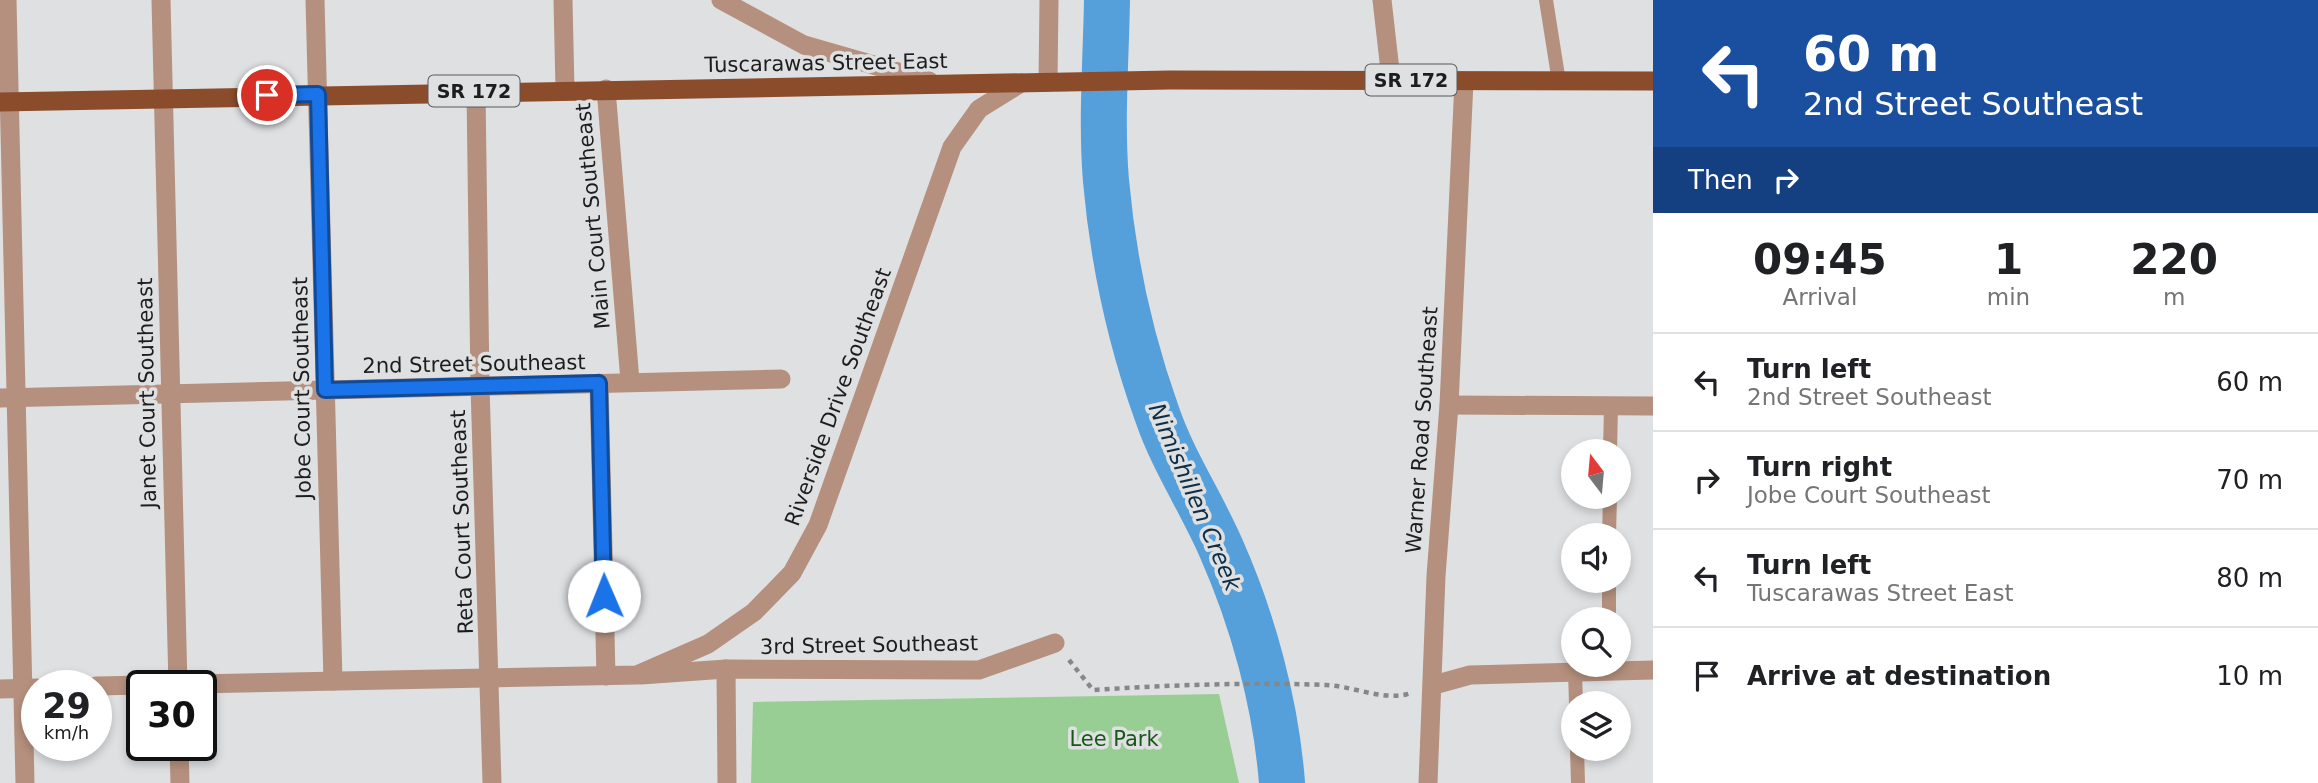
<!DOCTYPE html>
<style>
:root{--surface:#fff;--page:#f2f2f2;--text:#202124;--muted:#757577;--line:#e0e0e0}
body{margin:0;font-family:"DejaVu Sans",sans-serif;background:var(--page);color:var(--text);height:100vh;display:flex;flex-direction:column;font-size:26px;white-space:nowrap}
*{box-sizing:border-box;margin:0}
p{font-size:23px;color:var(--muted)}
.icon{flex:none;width:38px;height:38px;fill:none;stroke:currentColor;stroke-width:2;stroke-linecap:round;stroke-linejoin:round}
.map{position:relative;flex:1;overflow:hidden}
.details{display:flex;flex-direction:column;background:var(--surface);width:665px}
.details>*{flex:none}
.banner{background:#1a4fa0;color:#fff;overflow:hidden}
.needle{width:46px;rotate:344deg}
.controls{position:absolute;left:1561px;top:439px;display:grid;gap:14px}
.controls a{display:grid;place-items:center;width:70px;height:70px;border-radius:50%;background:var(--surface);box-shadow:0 4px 10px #0003;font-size:35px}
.speed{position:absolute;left:21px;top:670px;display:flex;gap:14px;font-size:35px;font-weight:700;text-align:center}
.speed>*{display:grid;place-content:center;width:91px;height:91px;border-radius:50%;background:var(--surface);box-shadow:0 4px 10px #0003;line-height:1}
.speed small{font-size:18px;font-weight:400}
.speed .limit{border:4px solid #111;border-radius:10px;background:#fff;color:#111}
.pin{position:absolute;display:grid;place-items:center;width:60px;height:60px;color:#fff;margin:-30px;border:4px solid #fff;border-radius:50%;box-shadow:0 2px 7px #0007}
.me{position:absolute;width:77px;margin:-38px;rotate:359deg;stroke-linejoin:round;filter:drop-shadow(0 0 5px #0008)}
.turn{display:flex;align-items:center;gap:24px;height:147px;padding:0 35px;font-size:32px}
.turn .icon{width:91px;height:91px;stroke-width:2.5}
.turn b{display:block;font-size:49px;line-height:60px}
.then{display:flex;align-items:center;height:66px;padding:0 35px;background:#0003;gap:14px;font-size:26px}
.eta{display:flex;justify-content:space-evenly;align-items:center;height:119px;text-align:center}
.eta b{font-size:42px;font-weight:700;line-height:49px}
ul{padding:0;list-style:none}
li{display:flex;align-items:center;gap:21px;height:98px;padding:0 35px;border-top:2px solid var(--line)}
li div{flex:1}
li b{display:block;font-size:26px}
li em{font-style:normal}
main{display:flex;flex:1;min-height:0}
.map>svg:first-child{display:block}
.green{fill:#98ce94}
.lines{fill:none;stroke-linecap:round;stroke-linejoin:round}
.river{stroke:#559fda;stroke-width:46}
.path{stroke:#868789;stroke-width:4.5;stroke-dasharray:5 5;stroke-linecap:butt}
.service{stroke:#b5907e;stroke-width:14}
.minor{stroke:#b5907e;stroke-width:19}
.tertiary{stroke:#b5907e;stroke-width:19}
.primary{stroke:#8b4c2b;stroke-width:19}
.route-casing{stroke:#114b97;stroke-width:18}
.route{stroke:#1a73e8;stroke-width:12}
.labels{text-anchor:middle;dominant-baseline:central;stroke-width:7;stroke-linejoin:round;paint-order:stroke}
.shield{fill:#dee0e2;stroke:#575859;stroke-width:2}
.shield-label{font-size:19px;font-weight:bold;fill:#1d1d1e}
.street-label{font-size:21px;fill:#1d1d1e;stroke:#dee0e2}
.park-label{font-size:21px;fill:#175717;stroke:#dee0e2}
.water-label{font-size:23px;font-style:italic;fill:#0d2e46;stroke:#dee0e2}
</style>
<main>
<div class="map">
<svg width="1653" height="783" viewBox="0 0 1653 783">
<rect width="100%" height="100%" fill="#dee0e2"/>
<path class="green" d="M1219,694l20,89h-488l2,-81z"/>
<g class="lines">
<path class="river" d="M1107,0c-1,60 -6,121 -1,181 7,78 24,158 51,233 16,47 44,88 64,134 32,72 55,156 61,235"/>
<path class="path" d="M1069,660l24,30c78,-5 155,-8 233,-5 27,1 59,17 85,8"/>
<g class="service">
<path d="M1546,0l13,82"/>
<path d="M1610,452l1,-46"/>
<path d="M1609,536l1,-39"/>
<path d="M1609,620v-39"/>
<path d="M1575,671l1,33"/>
<path d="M1577,749l1,34"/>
</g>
<g class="minor">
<path d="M7,0l18,783"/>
<path d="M161,0l17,686"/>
<path d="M315,0l18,681"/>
<path d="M563,0l2,89"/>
<path d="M1382,0l9,79"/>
<path d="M1048,82l1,-82"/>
<path d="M606,89l24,292"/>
<path d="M476,91l4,295 12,397"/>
<path d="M599,383l7,293"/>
<path d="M0,398l781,-19"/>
<path d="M1449,405l204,1"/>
<path d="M726,669l1,114"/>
<path d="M641,675l85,-6 253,1 76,-27"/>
<path d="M1434,685l36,-10 183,-5"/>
<path d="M179,746l1,37"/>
</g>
<g class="tertiary">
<path d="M721,0l83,45 125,36"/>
<path d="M96,686l541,-11 71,-31 46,-32 38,-39 26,-48 134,-378 27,-38 42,-26"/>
<path d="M0,689l37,-1"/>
<path d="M1428,783l8,-207 13,-171 15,-324"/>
</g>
<path class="primary" d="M0,102l1170,-22 483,1"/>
</g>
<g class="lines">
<defs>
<path id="route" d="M267,95l51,-1 7,296 274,-7 5,213"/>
</defs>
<use href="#route" class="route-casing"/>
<use href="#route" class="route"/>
</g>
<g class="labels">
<g class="shield">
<rect x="1365.5" y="64.5" width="91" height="31" rx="5"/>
<rect x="428.5" y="75.5" width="91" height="31" rx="5"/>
</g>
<g class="shield-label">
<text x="1411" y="80">SR 172</text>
<text x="474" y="91">SR 172</text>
</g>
<g class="street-label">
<text transform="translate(826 63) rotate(-1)">Tuscarawas Street East</text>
<text transform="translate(593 216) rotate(-95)">Main Court Southeast</text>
<text transform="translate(474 364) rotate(-1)">2nd Street Southeast</text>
<text transform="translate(302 388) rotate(-91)">Jobe Court Southeast</text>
<text transform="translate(147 393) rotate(-91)">Janet Court Southeast</text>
<text transform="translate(838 397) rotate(-70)">Riverside Drive Southeast</text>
<text transform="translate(1422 430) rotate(-86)">Warner Road Southeast</text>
<text transform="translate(462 522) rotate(-92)">Reta Court Southeast</text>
<text transform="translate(869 645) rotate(-1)">3rd Street Southeast</text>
</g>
<g class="park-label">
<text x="1114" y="739">Lee Park</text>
</g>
<g class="water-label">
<text transform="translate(1195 497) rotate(67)">Nimishillen Creek</text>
</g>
</g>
</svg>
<div class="controls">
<a><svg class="needle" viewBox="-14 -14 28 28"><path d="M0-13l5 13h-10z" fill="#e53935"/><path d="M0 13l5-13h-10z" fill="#757577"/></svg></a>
<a><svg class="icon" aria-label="sound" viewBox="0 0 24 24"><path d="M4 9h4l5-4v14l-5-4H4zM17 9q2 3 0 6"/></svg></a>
<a><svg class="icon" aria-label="search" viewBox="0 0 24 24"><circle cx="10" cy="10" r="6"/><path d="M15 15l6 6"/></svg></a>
<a><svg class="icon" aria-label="layers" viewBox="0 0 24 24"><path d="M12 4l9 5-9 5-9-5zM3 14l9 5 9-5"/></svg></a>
</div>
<div class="speed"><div>29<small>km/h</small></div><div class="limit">30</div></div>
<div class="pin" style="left:267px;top:95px;background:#d93025"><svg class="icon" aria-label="arrive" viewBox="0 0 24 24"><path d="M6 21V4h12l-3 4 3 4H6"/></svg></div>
<svg class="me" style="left:604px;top:596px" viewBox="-20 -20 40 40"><circle r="19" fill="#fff"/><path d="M0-13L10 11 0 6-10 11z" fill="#1a73e8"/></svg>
</div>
<section class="details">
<div class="banner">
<div class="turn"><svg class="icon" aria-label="left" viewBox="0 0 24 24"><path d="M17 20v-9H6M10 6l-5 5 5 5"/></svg><div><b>60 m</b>2nd Street Southeast</div></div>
<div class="then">Then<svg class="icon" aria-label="right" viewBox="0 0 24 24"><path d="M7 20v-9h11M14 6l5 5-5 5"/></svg></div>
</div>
<div class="eta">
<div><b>09:45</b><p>Arrival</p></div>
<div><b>1</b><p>min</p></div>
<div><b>220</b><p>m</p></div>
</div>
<ul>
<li><svg class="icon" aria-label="left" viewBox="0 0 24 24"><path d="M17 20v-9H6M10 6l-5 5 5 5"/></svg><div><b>Turn left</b><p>2nd Street Southeast</p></div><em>60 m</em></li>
<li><svg class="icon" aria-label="right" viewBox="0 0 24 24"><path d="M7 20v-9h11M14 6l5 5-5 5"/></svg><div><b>Turn right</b><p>Jobe Court Southeast</p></div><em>70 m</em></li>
<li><svg class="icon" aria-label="left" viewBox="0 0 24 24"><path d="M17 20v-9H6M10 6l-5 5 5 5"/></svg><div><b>Turn left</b><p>Tuscarawas Street East</p></div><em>80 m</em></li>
<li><svg class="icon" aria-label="arrive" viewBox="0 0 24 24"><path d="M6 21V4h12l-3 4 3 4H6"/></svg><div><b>Arrive at destination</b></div><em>10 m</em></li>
</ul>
</section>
</main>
